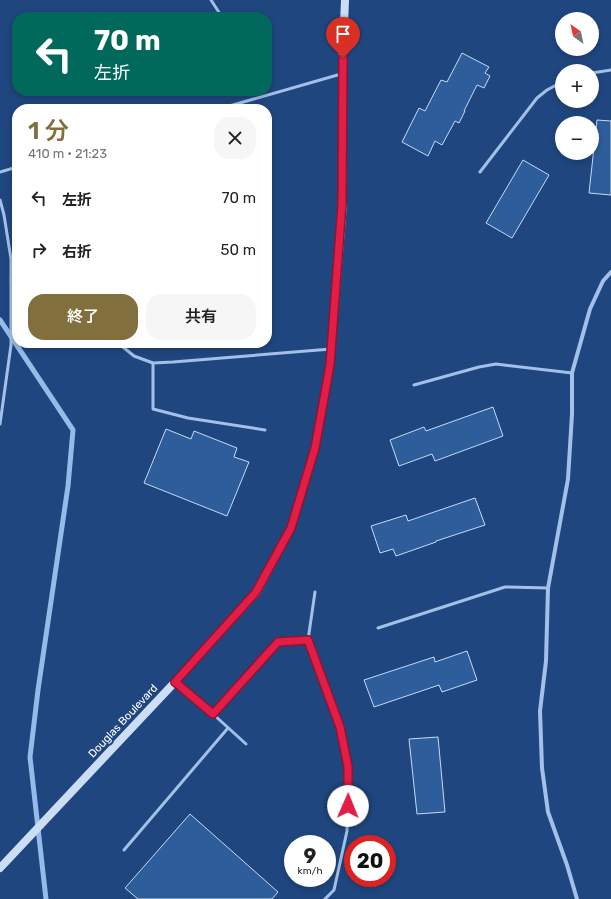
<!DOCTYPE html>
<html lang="ja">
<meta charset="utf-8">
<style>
:root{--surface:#fff;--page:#f6f6f6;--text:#222;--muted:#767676;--accent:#816f3e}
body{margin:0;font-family:Rubik,"Noto Sans JP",sans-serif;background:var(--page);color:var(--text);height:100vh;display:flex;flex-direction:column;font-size:15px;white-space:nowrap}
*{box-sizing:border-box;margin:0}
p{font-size:13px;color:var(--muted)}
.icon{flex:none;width:22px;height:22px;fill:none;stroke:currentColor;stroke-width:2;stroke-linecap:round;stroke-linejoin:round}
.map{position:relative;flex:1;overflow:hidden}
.details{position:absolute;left:12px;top:104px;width:260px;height:244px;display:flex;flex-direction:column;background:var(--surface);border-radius:16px;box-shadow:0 2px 6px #0003}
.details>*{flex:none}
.banner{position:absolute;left:12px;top:12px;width:260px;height:84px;border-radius:16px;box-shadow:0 2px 6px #0003;background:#00695c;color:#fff;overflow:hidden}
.needle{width:26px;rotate:327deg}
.buttons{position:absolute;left:555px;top:12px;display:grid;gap:8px}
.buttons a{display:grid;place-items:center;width:44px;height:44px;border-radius:50%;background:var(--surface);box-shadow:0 2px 6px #0003;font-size:20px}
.speed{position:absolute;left:284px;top:835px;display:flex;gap:8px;font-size:20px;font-weight:700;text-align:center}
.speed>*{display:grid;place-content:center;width:52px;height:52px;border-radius:50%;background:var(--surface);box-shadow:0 2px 6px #0003;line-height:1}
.speed small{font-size:10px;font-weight:400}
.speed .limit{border:6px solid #d22;background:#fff;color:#111}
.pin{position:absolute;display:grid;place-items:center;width:34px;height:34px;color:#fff;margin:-41px -17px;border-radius:50% 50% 50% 0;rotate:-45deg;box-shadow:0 0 4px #0007}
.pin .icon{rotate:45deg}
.me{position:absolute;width:44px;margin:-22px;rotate:1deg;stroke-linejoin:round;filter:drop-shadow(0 0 3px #0008)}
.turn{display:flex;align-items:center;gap:14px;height:84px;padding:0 16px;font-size:18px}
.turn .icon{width:52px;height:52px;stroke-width:2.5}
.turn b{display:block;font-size:28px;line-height:34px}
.round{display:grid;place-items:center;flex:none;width:42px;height:42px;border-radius:16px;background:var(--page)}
.headline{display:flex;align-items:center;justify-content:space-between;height:68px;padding:0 16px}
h1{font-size:24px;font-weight:600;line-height:30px;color:var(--accent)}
.cta{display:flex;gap:8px;margin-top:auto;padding:8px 16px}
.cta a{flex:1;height:46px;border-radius:16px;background:var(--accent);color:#fff;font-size:16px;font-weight:600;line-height:46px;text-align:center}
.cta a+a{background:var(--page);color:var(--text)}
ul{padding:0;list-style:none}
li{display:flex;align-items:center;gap:12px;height:52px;padding:0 16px}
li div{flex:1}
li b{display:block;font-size:15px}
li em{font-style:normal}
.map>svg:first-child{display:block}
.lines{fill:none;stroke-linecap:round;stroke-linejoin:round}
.stream{stroke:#95bbe9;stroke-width:5}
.building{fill:#2e5d9b;stroke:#c5dbf6}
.lane{stroke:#a2c0e8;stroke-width:3}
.street{stroke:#a2c0e8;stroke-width:4}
.secondary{stroke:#ccdef6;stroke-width:8}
.route-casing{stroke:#92132f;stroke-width:10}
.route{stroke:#e11d48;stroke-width:7}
.labels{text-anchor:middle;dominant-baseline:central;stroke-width:4;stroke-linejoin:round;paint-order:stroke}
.street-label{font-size:11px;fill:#fff;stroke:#1f467e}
</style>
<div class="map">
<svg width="611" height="899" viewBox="0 0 611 899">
<rect width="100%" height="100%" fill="#1f467e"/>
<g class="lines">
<path class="stream" d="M0,320l73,110 -5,56 -30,204 -8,67 16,142"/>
</g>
<g class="building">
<path d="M462,53l27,14 -4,6 5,3 -6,12 -7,-3 -13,26h1l-6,12 -4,-2 -13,24 -7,-4 -7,15 -26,-14 17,-34 6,3 16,-31 6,2z"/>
<path d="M597,120l14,1v74l-22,-2z"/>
<path d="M523,160l26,15 -37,63 -26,-15z"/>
<path d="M493,407l10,29 -68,25 -3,-7 -33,12 -9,-26 34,-13 2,4z"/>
<path d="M166,429l25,10 3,-8 43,17 -3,9 15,5 -22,54 -83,-33z"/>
<path d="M475,498l10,27 -49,16v1l-40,14 -3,-7 -13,4 -9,-27 35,-11 2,6z"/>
<path d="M467,651l10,29 -35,12 -3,-7 -65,22 -10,-27 70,-23 1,5z"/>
<path d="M438,737l7,75 -28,2 -8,-75z"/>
<path d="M190,814l88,78 -6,7h-134l-13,-11z"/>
</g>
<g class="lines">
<g class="lane">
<path d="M211,0l11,17"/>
<path d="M592,73l19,-3"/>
<path d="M219,109l122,-35"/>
<path d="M0,172l17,-5"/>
<path d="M480,172l57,-74 10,-8 15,-8"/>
<path d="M0,200l4,15 7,44v86l-11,79"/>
<path d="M11,280l6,-1"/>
<path d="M118,343l16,13 19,7 20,-1 158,-13"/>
<path d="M153,363v46l35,9 77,12"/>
<path d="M414,385l65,-18 17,-3 76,9"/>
<path d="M315,592l-7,48 32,87 8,40 -1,64 -13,59 -9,9"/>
<path d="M378,628l127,-41 43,1"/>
<path d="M176,683l37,31 33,30"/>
<path d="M213,714l66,-72 29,-2"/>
<path d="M124,850l104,-122"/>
</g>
<path class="street" d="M577,899l-10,-34 -19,-53 -6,-44 -2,-57 6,-50 2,-73 20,-109 4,-65v-41l18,-64 13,-28 8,-9"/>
<path class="secondary" d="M0,868l175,-186 82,-90 34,-64 24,-79 15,-84 13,-161 -1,-131 3,-73"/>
</g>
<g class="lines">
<defs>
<path id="route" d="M343,58l-1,146 -12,161 -15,83 -24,80 -35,64 -81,90 38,32 65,-72 30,-2 32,87 8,40v39"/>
</defs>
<use href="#route" class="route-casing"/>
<use href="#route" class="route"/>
</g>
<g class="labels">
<g class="street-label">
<text transform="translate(123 721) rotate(-47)">Douglas Boulevard</text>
</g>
</g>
</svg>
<div class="buttons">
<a><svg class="needle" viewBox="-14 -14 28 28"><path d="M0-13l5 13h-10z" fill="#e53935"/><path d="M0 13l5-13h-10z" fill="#767676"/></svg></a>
<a>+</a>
<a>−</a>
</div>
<div class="speed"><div>9<small>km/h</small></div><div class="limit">20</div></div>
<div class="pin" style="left:343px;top:58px;background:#d93025"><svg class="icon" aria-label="arrive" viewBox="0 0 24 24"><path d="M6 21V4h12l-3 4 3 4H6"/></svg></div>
<svg class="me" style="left:348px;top:806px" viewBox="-20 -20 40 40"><circle r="19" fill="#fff"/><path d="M0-13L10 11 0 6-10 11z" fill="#e11d48"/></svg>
<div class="banner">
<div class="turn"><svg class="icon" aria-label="left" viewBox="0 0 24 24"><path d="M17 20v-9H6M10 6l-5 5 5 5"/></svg><div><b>70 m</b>左折</div></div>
</div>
<section class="details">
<div class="headline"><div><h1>1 分</h1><p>410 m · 21:23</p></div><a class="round"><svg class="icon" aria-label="close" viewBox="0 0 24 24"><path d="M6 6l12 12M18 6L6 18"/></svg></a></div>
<ul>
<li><svg class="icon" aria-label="left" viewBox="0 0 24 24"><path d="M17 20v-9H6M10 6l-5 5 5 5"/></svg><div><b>左折</b></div><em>70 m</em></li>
<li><svg class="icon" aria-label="right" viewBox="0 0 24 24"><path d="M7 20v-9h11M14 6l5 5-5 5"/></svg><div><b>右折</b></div><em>50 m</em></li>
</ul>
<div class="cta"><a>終了</a><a>共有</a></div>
</section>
</div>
